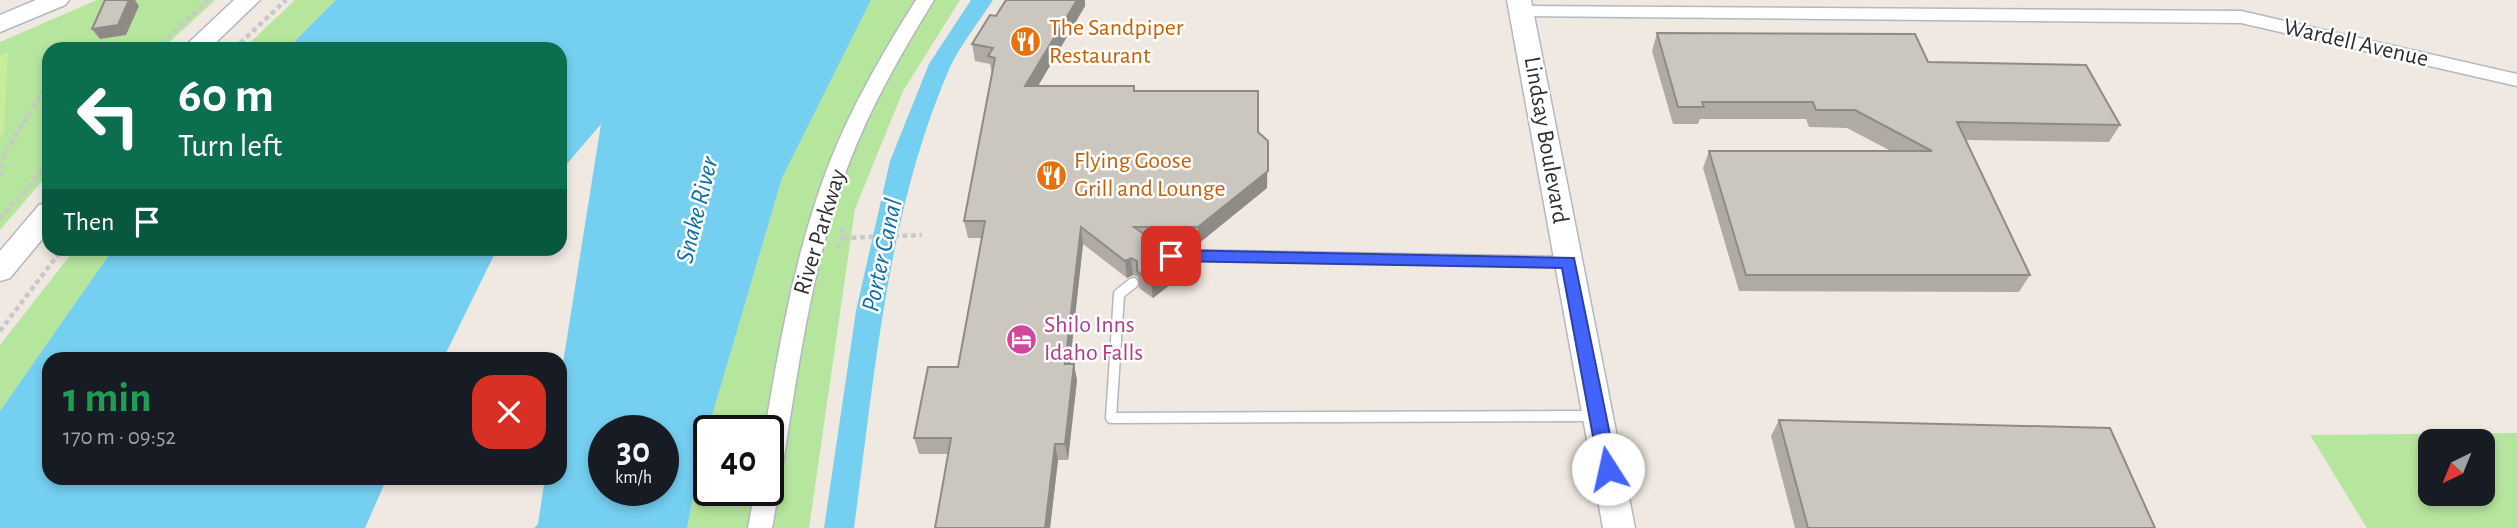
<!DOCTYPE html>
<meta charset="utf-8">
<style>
:root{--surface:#171b24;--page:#242831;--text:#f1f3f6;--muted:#9ea1a6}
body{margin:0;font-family:"Alegreya Sans",sans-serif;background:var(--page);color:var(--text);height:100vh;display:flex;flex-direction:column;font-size:26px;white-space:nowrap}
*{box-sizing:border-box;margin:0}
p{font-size:23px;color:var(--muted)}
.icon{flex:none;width:38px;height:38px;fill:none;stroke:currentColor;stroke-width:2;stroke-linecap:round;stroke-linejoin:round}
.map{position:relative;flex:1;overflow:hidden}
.details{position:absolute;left:42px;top:352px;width:525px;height:133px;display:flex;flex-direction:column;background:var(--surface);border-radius:21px;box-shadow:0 4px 10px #0003}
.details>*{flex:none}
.top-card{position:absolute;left:42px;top:42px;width:525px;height:214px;border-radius:21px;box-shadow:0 4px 10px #0003;background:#0b6e4f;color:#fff;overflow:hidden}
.needle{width:46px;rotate:223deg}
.tools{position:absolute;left:2418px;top:429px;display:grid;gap:14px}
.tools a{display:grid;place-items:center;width:77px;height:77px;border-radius:14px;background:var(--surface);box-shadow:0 4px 10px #0003;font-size:35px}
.speed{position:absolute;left:588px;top:415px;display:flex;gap:14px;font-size:35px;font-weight:700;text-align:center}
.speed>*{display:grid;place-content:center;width:91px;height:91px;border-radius:50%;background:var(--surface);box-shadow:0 4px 10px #0003;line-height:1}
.speed small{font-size:18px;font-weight:400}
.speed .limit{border:4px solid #111;border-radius:10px;background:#fff;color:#111}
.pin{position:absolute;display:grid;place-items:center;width:60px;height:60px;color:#fff;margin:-30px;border-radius:14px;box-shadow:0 4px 10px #0006}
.me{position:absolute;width:77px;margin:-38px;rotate:350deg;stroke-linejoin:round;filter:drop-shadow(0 0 5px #0008)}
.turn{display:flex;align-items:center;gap:24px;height:147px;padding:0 21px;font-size:32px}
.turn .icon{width:91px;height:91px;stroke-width:2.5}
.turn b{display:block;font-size:49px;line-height:60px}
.then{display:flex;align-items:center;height:66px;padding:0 21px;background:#0003;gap:14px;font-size:26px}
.round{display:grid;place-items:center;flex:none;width:74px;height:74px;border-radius:21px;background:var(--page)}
.headline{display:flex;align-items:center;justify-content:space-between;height:119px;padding:0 21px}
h1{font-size:42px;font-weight:700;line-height:52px;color:#1e9e55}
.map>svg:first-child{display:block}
.green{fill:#b6e59e;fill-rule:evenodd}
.pitch{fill:#c9ec9a}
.water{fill:#75cff0;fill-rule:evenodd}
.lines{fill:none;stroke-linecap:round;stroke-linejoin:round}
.canal{fill:#75cff0;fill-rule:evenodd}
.lane-casing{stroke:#b4b7c1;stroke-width:13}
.street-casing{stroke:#b4b7c1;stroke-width:3}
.secondary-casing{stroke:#b4b7c1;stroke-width:3}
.path{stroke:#c9c9c9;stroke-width:4.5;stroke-dasharray:5 3.5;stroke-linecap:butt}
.lane{stroke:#fff;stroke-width:10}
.street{fill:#fff;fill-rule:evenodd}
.secondary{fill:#fff;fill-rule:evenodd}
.wall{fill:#afaba4}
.shaded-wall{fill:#8e8b86}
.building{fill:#cbc7bf;stroke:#8e8b86;stroke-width:2}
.route{fill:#4264fb;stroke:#2b41a3;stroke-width:2}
.labels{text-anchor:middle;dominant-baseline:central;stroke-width:5;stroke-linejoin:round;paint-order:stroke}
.food-label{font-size:24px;fill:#c56008;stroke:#fff;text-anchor:start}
.street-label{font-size:24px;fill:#2e2e2e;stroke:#fff}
.hotel-label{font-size:24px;fill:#b23c85;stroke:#fff;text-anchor:start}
.water-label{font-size:26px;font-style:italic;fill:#0d6fa3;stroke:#fff}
</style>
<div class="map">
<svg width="2517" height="528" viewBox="0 0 2517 528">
<rect width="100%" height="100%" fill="#efe9e1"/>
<g class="green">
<path d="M97,0h118l-53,49h-113v124l-49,57v-188z"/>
<path d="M295,0h41l-49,49h-44z"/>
<path d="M871,0h89l-57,91 -48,118 -46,319h-122l17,-85 78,-265zM709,430h59v60h-59z"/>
<path d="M75,249h39l-114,162v-66z"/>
<path d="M2517,433v95h-150l-57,-93zM2483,441v53h-52v-53z"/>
</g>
<path class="pitch" d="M8,52l-4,80 -4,5v-81z"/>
<g class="water">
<path d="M336,0h535l-89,178 -78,265 -17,85h-153l4,-4 7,-46h15v-96l41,-258 -41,48v-123h-273zM604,430h59v60h-59z"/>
<path d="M114,248h383v1l-54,110h-394v119h338l-22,50h-365v-117z"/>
</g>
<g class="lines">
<path class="canal" d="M971,0h22c-14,22 -32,44 -43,67 -63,145 -75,306 -96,461h-30l32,-217 34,-150 39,-97z"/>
<defs>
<g id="lane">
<path d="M1161,263l10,-8 398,7"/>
<path d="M1133,283l-14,11 -8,124 485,-2"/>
</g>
<g id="street">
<path d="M916,0h18c-35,57 -69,116 -91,180 -39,112 -50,233 -71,348h-24l7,-38h13v-60h-3c14,-84 29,-169 58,-250 23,-64 57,-123 93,-180z"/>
<path d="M1522,6l719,5 276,63v12l-276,-63 -725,-7 -3,-4z"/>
</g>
<g id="secondary">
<path d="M36,0h33l-4,5 -65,27v-17z"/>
<path d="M234,0h26l-51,49h-27z"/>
<path d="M1507,0h24l104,528h-32z"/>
<path d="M49,202v29l-39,47 -10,3v-30l39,-46z"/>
</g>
</defs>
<use href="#lane" class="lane-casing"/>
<use href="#street" class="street-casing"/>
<use href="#secondary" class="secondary-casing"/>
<g class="path">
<path d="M155,49l53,-49"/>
<path d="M234,49l52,-49"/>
<path d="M0,176l5,-23 44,-72"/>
<path d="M0,219l49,-56"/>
<path d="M843,238l79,-3"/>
<path d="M837,248l6,-10 -1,-11"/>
<path d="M0,331l63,-83"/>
</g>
<use href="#lane" class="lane"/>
<use href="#street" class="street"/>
<use href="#secondary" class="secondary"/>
</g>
<g class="wall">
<path d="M1006,0h79v6l-47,80 96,5 124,41 9,56 -69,56h-44v8l25,9 1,16 -27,21 -14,-10 -1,-11 -5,-2 -6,3 -44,-34 -13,120 7,16 -9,80h-10l-8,68h-115l13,-74h-29l-5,-16 44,-71 24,-129h-14l-4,-17 28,-147 -2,-10 -15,-3 -3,-17 24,-28z"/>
<path d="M1657,33l271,29 192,63 -11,17 -144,-2 65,135 -11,17 -280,-1 -36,-123 6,-17h182l-44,-23 -38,-1 -3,-8h-106l-2,5h-25l-21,-73z"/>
<path d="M1779,420l376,108h-360l-24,-92z"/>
</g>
<g class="shaded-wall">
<path d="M129,0h6l4,6 -13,29 -26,4 -8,-10z"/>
<path d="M1077,0h8v6l-57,97 -3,-17z"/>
<path d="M1268,141l-1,47 -69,56v-17z"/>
<path d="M1081,227l2,17 -15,136 -3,-16z"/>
<path d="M1131,258l2,17 -6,3 -2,-17z"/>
<path d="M1179,261l1,16 -27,21 -2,-16z"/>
<path d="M1074,364l3,16 -9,80 -3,-16z"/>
<path d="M1055,444l3,16 -8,68h-5z"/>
</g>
<g class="building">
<path d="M105,0h24l-11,25 -26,4z"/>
<path d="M1006,0h71l-52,86h109v5h124v41l10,9v30l-70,56h-64l20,14v11l6,2 6,-3 13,10 -28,21 -14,-11v-10l-6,-3 -6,3 -44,-34 -16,137h9l-9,80h-10l-10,84h-110l16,-90h-37l14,-71h30l27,-146h-21l31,-163 -7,-2 5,-8 -21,-4 18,-29 6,1z"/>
<path d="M1657,33l258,1 13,28 158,3 34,60 -163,-3 73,153h-284l-37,-124h223l-77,-41h-39l-3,-8h-111l2,5h-26z"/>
<path d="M1779,420l331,8 45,100h-347z"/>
</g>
<path class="route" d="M1171,250l403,8 43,211 -3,6 -6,2 -9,-8 -37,-201 -391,-7 -8,-5z"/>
<defs>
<symbol id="restaurant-disc" viewBox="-11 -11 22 22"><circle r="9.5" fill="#e8710a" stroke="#fff"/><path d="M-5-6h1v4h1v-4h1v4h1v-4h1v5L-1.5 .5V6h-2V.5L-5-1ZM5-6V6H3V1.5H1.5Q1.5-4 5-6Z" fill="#fff"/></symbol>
<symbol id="hotel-disc" viewBox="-11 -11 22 22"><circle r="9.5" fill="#d1479c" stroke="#fff"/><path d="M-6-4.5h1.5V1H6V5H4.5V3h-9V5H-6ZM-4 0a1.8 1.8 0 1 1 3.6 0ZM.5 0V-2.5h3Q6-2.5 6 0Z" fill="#fff"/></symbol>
</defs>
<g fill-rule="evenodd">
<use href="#restaurant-disc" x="1008" y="24" width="35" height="35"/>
<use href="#restaurant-disc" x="1034" y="158" width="35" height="35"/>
<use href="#hotel-disc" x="1004" y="322" width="35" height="35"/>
</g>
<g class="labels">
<g class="food-label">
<text x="1049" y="28">The Sandpiper<tspan x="1049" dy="28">Restaurant</tspan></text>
<text x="1074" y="161">Flying Goose<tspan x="1074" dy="28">Grill and Lounge</tspan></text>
</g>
<g class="street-label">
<text transform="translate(2356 43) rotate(13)">Wardell Avenue</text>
<text transform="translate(1546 140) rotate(80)">Lindsay Boulevard</text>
<text transform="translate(820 232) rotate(-73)">River Parkway</text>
</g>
<g class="hotel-label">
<text x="1044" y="325">Shilo Inns<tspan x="1044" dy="28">Idaho Falls</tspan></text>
</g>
<g class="water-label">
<text transform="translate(697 210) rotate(-76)">Snake River</text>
<text transform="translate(882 255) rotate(-78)">Porter Canal</text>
</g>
</g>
</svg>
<div class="tools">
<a><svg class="needle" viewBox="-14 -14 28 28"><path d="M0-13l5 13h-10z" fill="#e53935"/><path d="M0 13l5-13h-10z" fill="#9ea1a6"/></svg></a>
</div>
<div class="speed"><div>30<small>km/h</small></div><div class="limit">40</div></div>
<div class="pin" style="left:1171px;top:256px;background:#d93025"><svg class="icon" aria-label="arrive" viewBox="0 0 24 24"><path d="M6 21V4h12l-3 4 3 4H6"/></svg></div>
<svg class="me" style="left:1608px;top:469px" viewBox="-20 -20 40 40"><circle r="19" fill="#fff"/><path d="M0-13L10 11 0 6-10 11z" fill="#4264fb"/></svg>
<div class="top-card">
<div class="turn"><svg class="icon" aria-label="left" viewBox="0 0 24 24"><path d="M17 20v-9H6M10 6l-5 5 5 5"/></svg><div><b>60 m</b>Turn left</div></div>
<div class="then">Then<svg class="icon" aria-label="arrive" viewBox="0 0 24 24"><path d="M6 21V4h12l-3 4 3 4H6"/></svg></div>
</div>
<section class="details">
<div class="headline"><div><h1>1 min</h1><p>170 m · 09:52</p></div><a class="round" style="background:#d93025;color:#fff"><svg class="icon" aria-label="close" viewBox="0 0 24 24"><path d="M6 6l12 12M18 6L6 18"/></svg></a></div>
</section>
</div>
